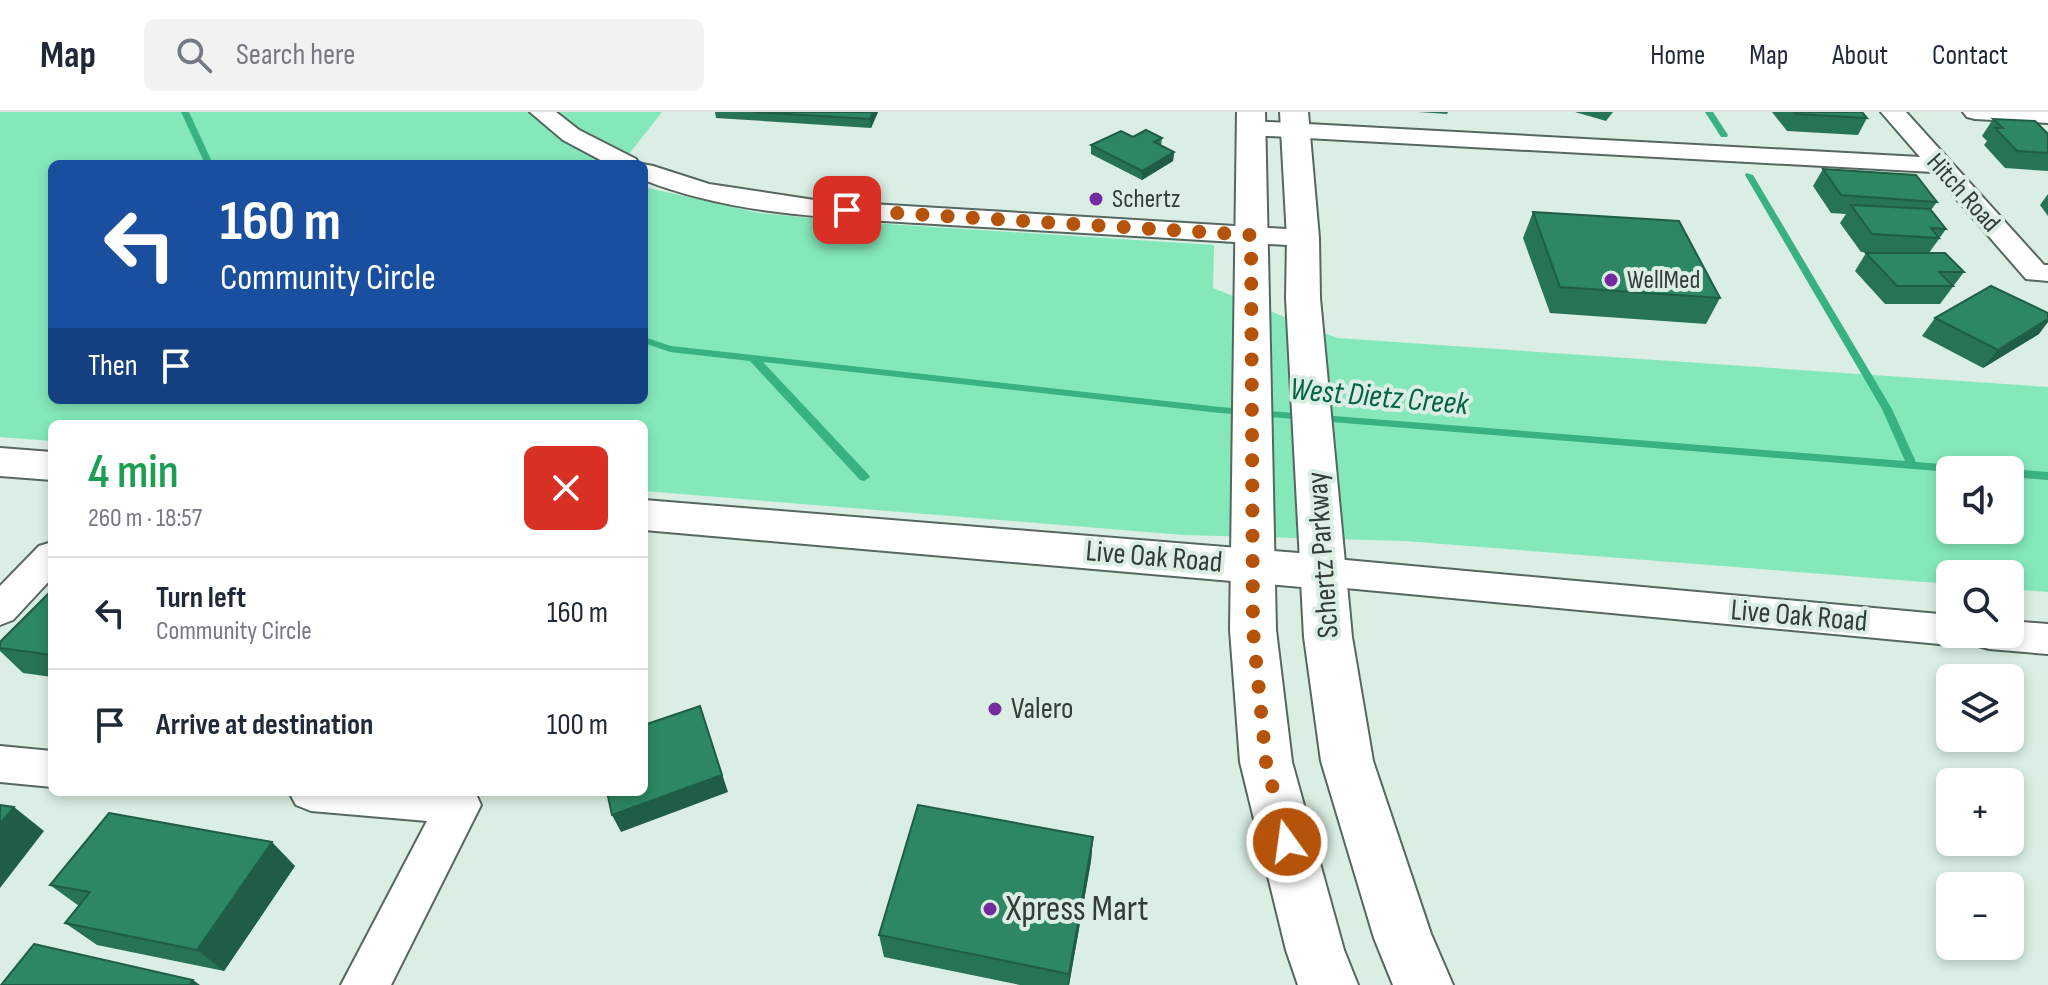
<!DOCTYPE html>
<meta charset="utf-8">
<style>
:root{--surface:#fff;--page:#f2f2f3;--text:#1f2937;--muted:#747a83;--line:#e0e1e3}
body{margin:0;font-family:"Sofia Sans Condensed",sans-serif;background:var(--page);color:var(--text);height:100vh;display:flex;flex-direction:column;font-size:30px;white-space:nowrap}
*{box-sizing:border-box;margin:0}
p{font-size:26px;color:var(--muted)}
.icon{flex:none;width:44px;height:44px;fill:none;stroke:currentColor;stroke-width:2;stroke-linecap:round;stroke-linejoin:round}
.map{position:relative;flex:1;overflow:hidden}
.details{position:absolute;left:48px;top:308px;width:600px;height:376px;display:flex;flex-direction:column;background:var(--surface);border-radius:12px;box-shadow:0 4px 12px #0003}
.details>*{flex:none}
.guide{position:absolute;left:48px;top:48px;width:600px;height:244px;border-radius:12px;box-shadow:0 4px 12px #0003;background:#1a4fa0;color:#fff;overflow:hidden}
.fabs{position:absolute;left:1936px;top:344px;display:grid;gap:16px}
.fabs a{display:grid;place-items:center;width:88px;height:88px;border-radius:12px;background:var(--surface);box-shadow:0 4px 12px #0003;font-size:40px}
.pin{position:absolute;display:grid;place-items:center;width:68px;height:68px;color:#fff;margin:-34px;border-radius:16px;box-shadow:0 4px 12px #0006}
.me{position:absolute;width:88px;margin:-44px;rotate:346deg;stroke-linejoin:round;filter:drop-shadow(0 0 6px #0008)}
.turn{display:flex;align-items:center;gap:28px;height:168px;padding:0 40px;font-size:36px}
.turn .icon{width:104px;height:104px;stroke-width:2.5}
.turn b{display:block;font-size:56px;line-height:68px}
.then{display:flex;align-items:center;height:76px;padding:0 40px;background:#0003;gap:16px;font-size:30px}
.round{display:grid;place-items:center;flex:none;width:84px;height:84px;border-radius:12px;background:var(--page)}
.summary{display:flex;align-items:center;justify-content:space-between;height:136px;padding:0 40px}
h1{font-size:48px;font-weight:600;line-height:60px;color:#1e9e55}
ul{padding:0;list-style:none}
li{display:flex;align-items:center;gap:24px;height:112px;padding:0 40px;border-top:2px solid var(--line)}
li div{flex:1}
li b{display:block;font-size:30px}
li em{font-style:normal}
header{display:flex;align-items:center;gap:48px;box-sizing:border-box;height:112px;padding:0 40px;background:var(--surface);border-bottom:2px solid var(--line)}
header strong{font-size:38px}
nav{display:flex;gap:44px;margin-inline-start:auto;font-size:28px}
.search{width:560px;height:72px;background:var(--page);display:flex;align-items:center;gap:20px;box-sizing:border-box;padding:0 28px;border-radius:12px;color:var(--muted);font-size:30px}
.map>svg:first-child{display:block}
.green{fill:#84e8ba;fill-rule:evenodd}
.lines{fill:none;stroke-linecap:round;stroke-linejoin:round}
.stream{fill:#39b282;fill-rule:evenodd}
.minor-casing{stroke:#55675e;stroke-width:4}
.tertiary-casing{stroke:#55675e;stroke-width:4}
.secondary-casing{stroke:#55675e;stroke-width:4}
.minor{fill:#fff;fill-rule:evenodd}
.tertiary{fill:#fff;fill-rule:evenodd}
.secondary{fill:#fff;fill-rule:evenodd}
.wall{fill:#267454}
.shaded-wall{fill:#1f5e45}
.building{fill:#2c8762;stroke:#1f5e45;stroke-width:2}
.route{stroke:#b45309;stroke-width:14;stroke-dasharray:0 25.2}
.poi-dot{fill:#732b9f;stroke:#daeee3;stroke-width:3}
.labels{text-anchor:middle;dominant-baseline:central;stroke-width:8;stroke-linejoin:round;paint-order:stroke}
.far-street-label{font-size:26px;fill:#333c37;stroke:#daeee3}
.far-poi-label{font-size:26px;fill:#333c37;stroke:#daeee3;text-anchor:start}
.street-label{font-size:30px;fill:#333c37;stroke:#daeee3}
.poi-label{font-size:30px;fill:#333c37;stroke:#daeee3;text-anchor:start}
.water-label{font-size:32px;font-style:italic;fill:#046444;stroke:#daeee3}
.near-poi-label{font-size:36px;fill:#333c37;stroke:#daeee3;text-anchor:start}
</style>
<header>
<strong>Map</strong>
<div class="search"><svg class="icon" aria-label="search" viewBox="0 0 24 24"><circle cx="10" cy="10" r="6"/><path d="M15 15l6 6"/></svg>Search here</div>
<nav><a>Home</a><a>Map</a><a>About</a><a>Contact</a></nav>
</header>
<div class="map">
<svg width="2048" height="873" viewBox="0 0 2048 873">
<rect width="100%" height="100%" fill="#daeee3"/>
<path class="green" d="M0,0h662l-41,52h-569v236h592v-213l115,26 82,8 373,24 -1,43 124,50 711,49v205l-38,-3v-15h-60v10l-545,-43 -222,-6 -539,-44v-67h-592v17l-52,-4zM1950,358h60v60h-60z"/>
<g class="lines">
<g class="stream">
<path d="M181,0h8l24,52h-8z"/>
<path d="M1705,0h8l15,23 -1,2h-6z"/>
<path d="M1746,61l7,2 139,234 24,53 53,4 6,4h-25v2l-730,-59 -457,-51 105,112 2,3 -6,4 -4,-1 -110,-119 -80,-9 -26,-9v-6l27,9 549,61 685,54 -23,-52 -137,-234z"/>
<path d="M2010,357l38,3v8l-38,-3v-7h-3z"/>
</g>
<defs>
<g id="minor">
<path d="M530,0h26l23,18 57,29 3,5h-31l-45,-24z"/>
<path d="M1881,0h25l138,153h4v16l-22,-2 -93,-107 -682,-37 -8,-2 -4,-5 4,-5 8,-2 669,36z"/>
<path d="M1963,0h85v11l-73,-4 -8,-2z"/>
<path d="M642,52l11,2 56,18 112,17 482,29 9,2 4,6 -4,6 -9,2c-118,-7 -235,-14 -353,-21 -102,-7 -210,-7 -306,-45z"/>
<path d="M52,430v36l-39,42 -13,5v-39l39,-40z"/>
<path d="M1324,446l626,57v19h17l-3,7 -14,4 -626,-59 -13,-4 -5,-10 5,-10z"/>
<path d="M2010,509l38,3v30l-59,-5 -14,-4 -5,-11h40z"/>
<path d="M0,634l52,5v36l-52,-5z"/>
<path d="M289,680h186l6,13 -90,180h-50l86,-164 -116,-10 -15,-6z"/>
</g>
<g id="tertiary">
<path d="M0,336l52,4v28l-52,-4z"/>
<path d="M644,388l680,55 16,5 6,12 -6,12 -16,5 -680,-59z"/>
</g>
<g id="secondary">
<path d="M1237,0h28l11,518 16,132 52,188 14,35h-60l-12,-35 -46,-188 -10,-132z"/>
<path d="M1280,0h28l11,126 1,60 32,339 21,124 58,173 22,51h-60l-19,-47 -53,-177 -17,-124 -18,-339 1,-60z"/>
</g>
</defs>
<use href="#minor" class="minor-casing"/>
<use href="#tertiary" class="tertiary-casing"/>
<use href="#secondary" class="secondary-casing"/>
<use href="#minor" class="minor"/>
<use href="#tertiary" class="tertiary"/>
<use href="#secondary" class="secondary"/>
</g>
<g class="wall">
<path d="M715,0h163l-7,16 -155,-10z"/>
<path d="M1418,0h30l-1,2z"/>
<path d="M1575,0h38l-7,9z"/>
<path d="M1772,0h90l5,6 -9,17 -71,-4z"/>
<path d="M1993,7l55,15v37l-43,-3 -21,-23 3,-4 -5,-5z"/>
<path d="M1162,26l-1,8 13,6 -1,9 -31,19 -51,-26v-9z"/>
<path d="M1823,57l114,33 -6,8 15,19 -17,24 35,19 -24,32h-55l-30,-33 11,-18h5l-10,-1 -21,-29 6,-9 -15,-1 -18,-27z"/>
<path d="M2048,82v22l-8,-11z"/>
<path d="M1533,100l187,86 -14,26 -156,-11 -27,-75z"/>
<path d="M1935,206l104,16 -56,34 -61,-32z"/>
<path d="M52,478v87l-29,-4 -23,-22v-9z"/>
<path d="M1093,725l-2,24 -22,124h-49l-136,-28 -5,-22z"/>
<path d="M295,754l-71,105 -127,-26 -32,-22 14,-17 -29,-21z"/>
</g>
<g class="shaded-wall">
<path d="M873,0h5l-7,16 -1,-9z"/>
<path d="M1174,40l-1,9 -31,19v-9z"/>
<path d="M2048,207v3l-9,12 -56,34 15,-18z"/>
<path d="M700,594l28,86 -107,40 -9,-17z"/>
<path d="M14,695l30,24 -44,57v-64z"/>
<path d="M1093,725l-2,24 -22,124h-1l1,-11z"/>
<path d="M272,730l23,24 -71,105 -27,-21z"/>
<path d="M193,868l7,5h-11z"/>
</g>
<g class="building">
<path d="M753,0h120l-3,7z"/>
<path d="M1794,0h68l5,6 -71,-4z"/>
<path d="M1993,7l42,2 13,13v19l-31,-2 -22,-23h8z"/>
<path d="M1146,18l16,8 -8,4 20,10 -32,19 -51,-26 30,-14 12,6z"/>
<path d="M1823,57l93,6 21,27 -96,-7z"/>
<path d="M1851,93l79,4 16,20 -15,-1 8,10 -67,-4z"/>
<path d="M1533,100l146,9 41,77 -160,-11z"/>
<path d="M1866,141h79l19,19h-25l14,14h-56z"/>
<path d="M1991,174l57,27v6l-50,31 -63,-32z"/>
<path d="M52,478v65l-52,-7v-6z"/>
<path d="M700,594l22,69 -110,40 -5,-23h37v-67z"/>
<path d="M0,693l14,2 -14,17z"/>
<path d="M918,693l175,32 -24,137 -190,-39z"/>
<path d="M109,701l163,29 -75,108 -132,-27 25,-31 -40,-7z"/>
<path d="M34,832l159,36 -4,5h-188z"/>
</g>
<g class="lines">
<path class="route" d="M847,98l404,25 2,395 13,132 21,80"/>
</g>
<g class="poi-dot">
<circle cx="1096" cy="87" r="8"/>
<circle cx="1611" cy="168" r="8"/>
<circle cx="995" cy="597" r="8"/>
<circle cx="990" cy="797" r="8"/>
</g>
<g class="labels">
<g class="far-street-label">
<text transform="translate(1963 81) rotate(48)">Hitch Road</text>
</g>
<g class="far-poi-label">
<text x="1112" y="87">Schertz</text>
<text x="1627" y="168">WellMed</text>
</g>
<g class="street-label">
<text transform="translate(1323 443) rotate(-94)">Schertz Parkway</text>
<text transform="translate(1154 445) rotate(5)">Live Oak Road</text>
<text transform="translate(1799 504) rotate(5)">Live Oak Road</text>
</g>
<g class="poi-label">
<text x="1011" y="597">Valero</text>
</g>
<g class="water-label">
<text transform="translate(1379 285) rotate(5)">West Dietz Creek</text>
</g>
<g class="near-poi-label">
<text x="1006" y="797">Xpress Mart</text>
</g>
</g>
</svg>
<div class="fabs">
<a><svg class="icon" aria-label="sound" viewBox="0 0 24 24"><path d="M4 9h4l5-4v14l-5-4H4zM17 9q2 3 0 6"/></svg></a>
<a><svg class="icon" aria-label="search" viewBox="0 0 24 24"><circle cx="10" cy="10" r="6"/><path d="M15 15l6 6"/></svg></a>
<a><svg class="icon" aria-label="layers" viewBox="0 0 24 24"><path d="M12 4l9 5-9 5-9-5zM3 14l9 5 9-5"/></svg></a>
<a>+</a>
<a>−</a>
</div>
<div class="pin" style="left:847px;top:98px;background:#d93025"><svg class="icon" aria-label="arrive" viewBox="0 0 24 24"><path d="M6 21V4h12l-3 4 3 4H6"/></svg></div>
<svg class="me" style="left:1287px;top:730px" viewBox="-20 -20 40 40"><circle r="17" fill="#b45309" stroke="#fff" stroke-width="3"/><path d="M0-11L8 9 0 5-8 9z" fill="#fff"/></svg>
<div class="guide">
<div class="turn"><svg class="icon" aria-label="left" viewBox="0 0 24 24"><path d="M17 20v-9H6M10 6l-5 5 5 5"/></svg><div><b>160 m</b>Community Circle</div></div>
<div class="then">Then<svg class="icon" aria-label="arrive" viewBox="0 0 24 24"><path d="M6 21V4h12l-3 4 3 4H6"/></svg></div>
</div>
<section class="details">
<div class="summary"><div><h1>4 min</h1><p>260 m · 18:57</p></div><a class="round" style="background:#d93025;color:#fff"><svg class="icon" aria-label="close" viewBox="0 0 24 24"><path d="M6 6l12 12M18 6L6 18"/></svg></a></div>
<ul>
<li><svg class="icon" aria-label="left" viewBox="0 0 24 24"><path d="M17 20v-9H6M10 6l-5 5 5 5"/></svg><div><b>Turn left</b><p>Community Circle</p></div><em>160 m</em></li>
<li><svg class="icon" aria-label="arrive" viewBox="0 0 24 24"><path d="M6 21V4h12l-3 4 3 4H6"/></svg><div><b>Arrive at destination</b></div><em>100 m</em></li>
</ul>
</section>
</div>
